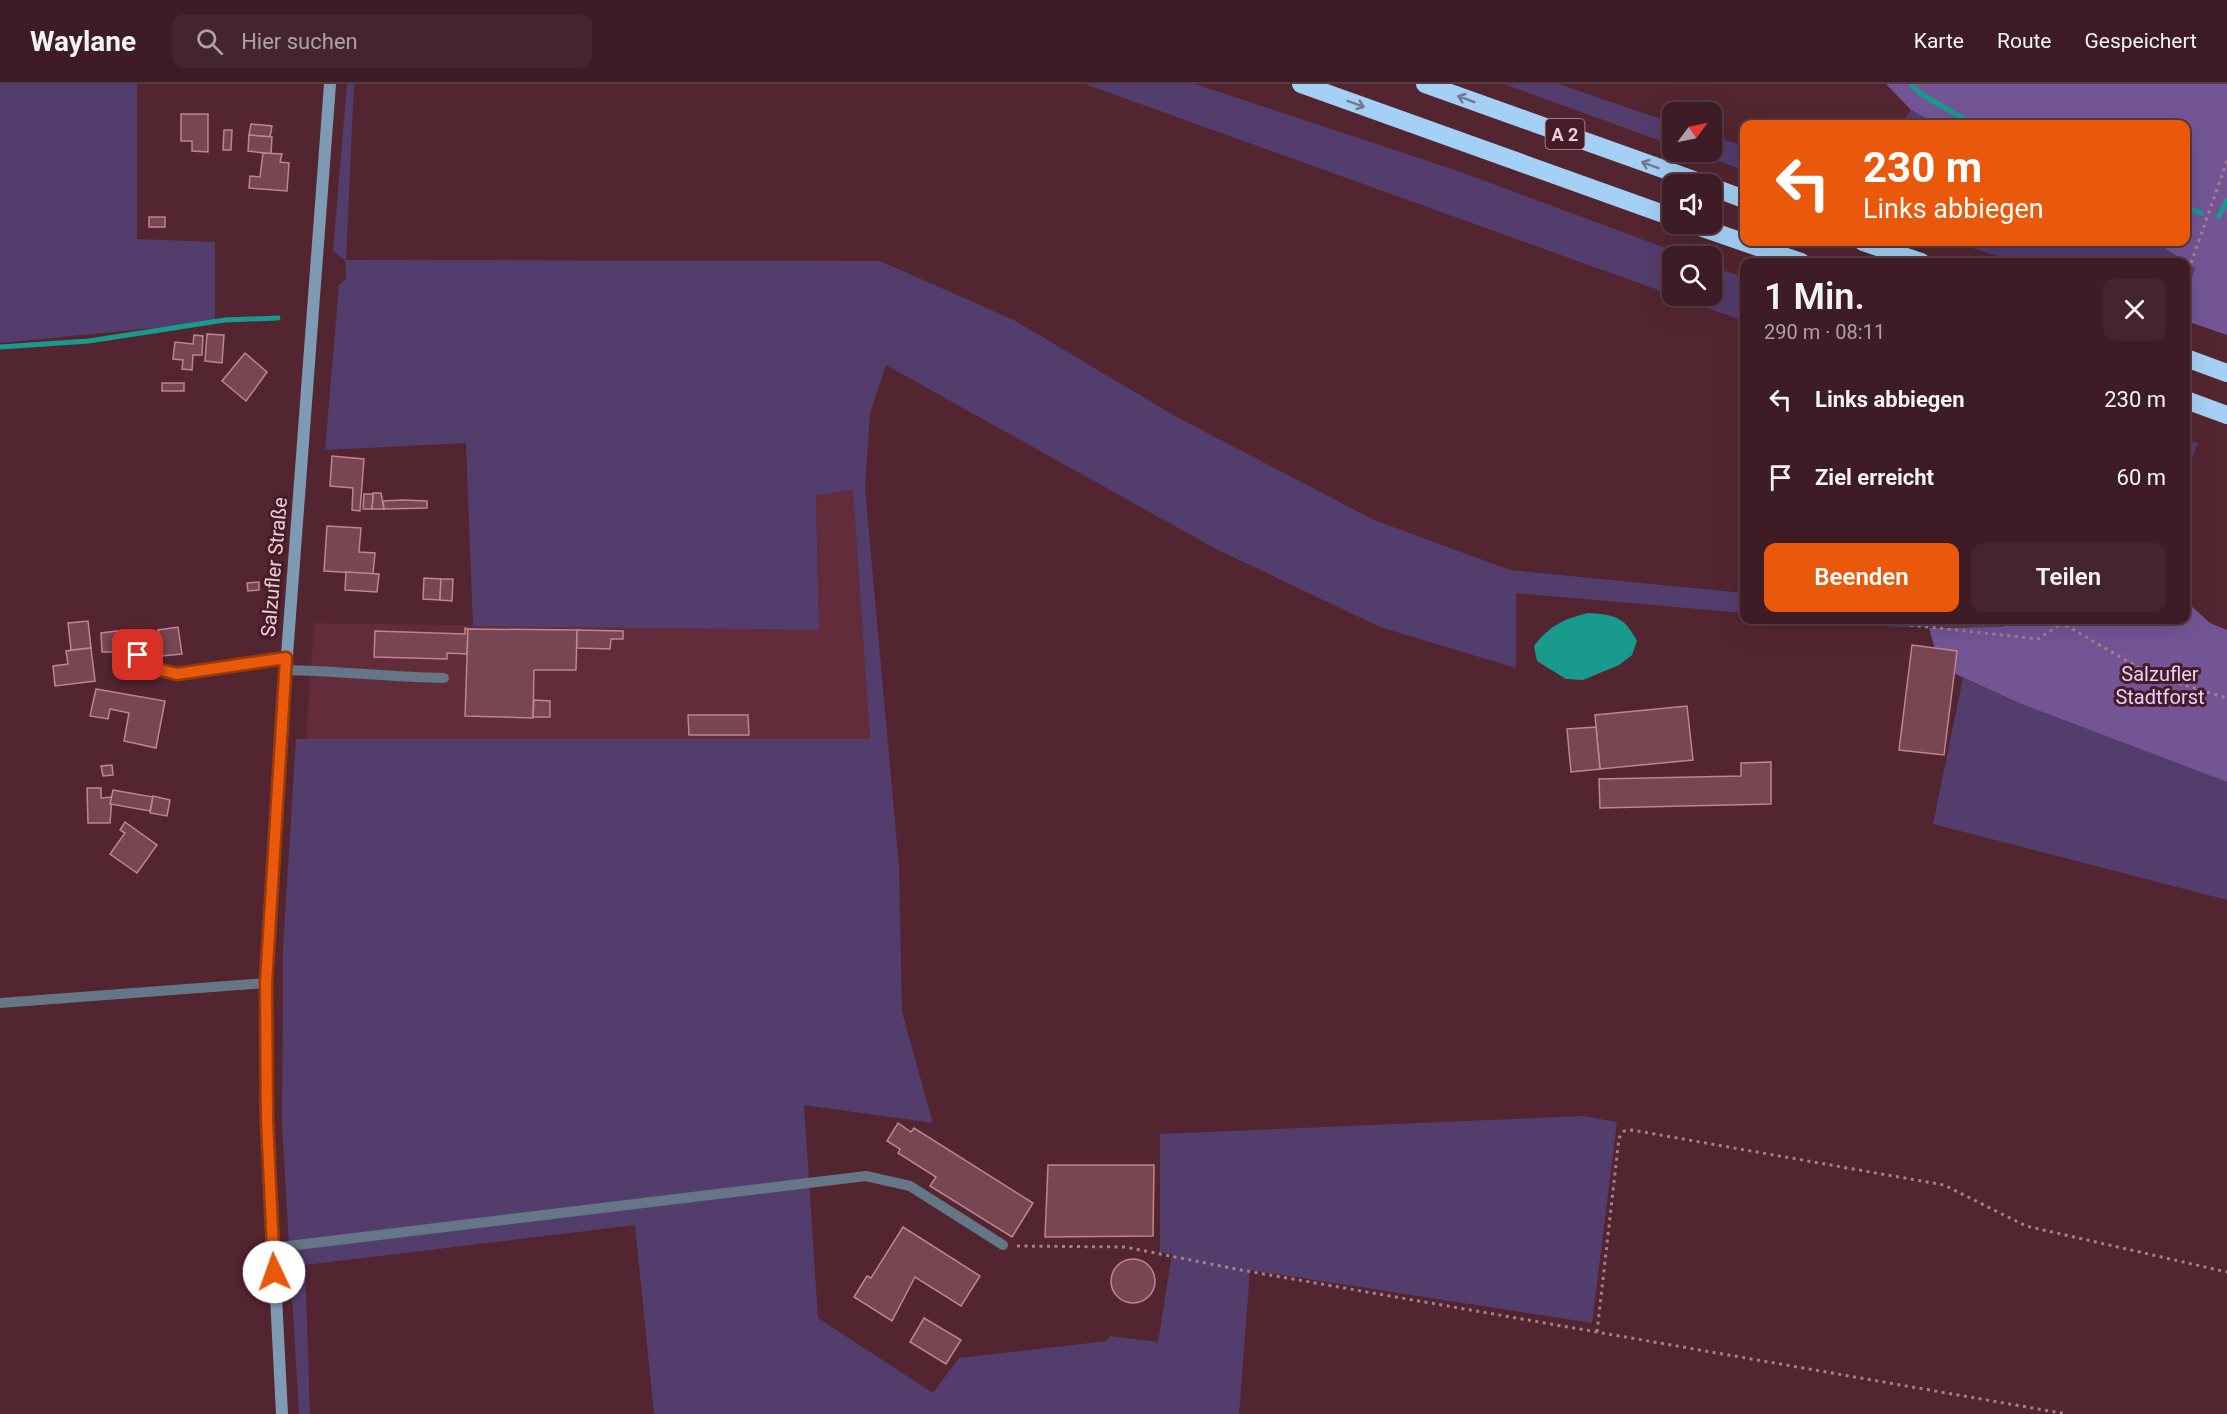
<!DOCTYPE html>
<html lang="de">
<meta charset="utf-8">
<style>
:root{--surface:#3e1c25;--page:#45252d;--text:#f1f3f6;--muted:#ada1a7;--line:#573a42;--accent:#ea580c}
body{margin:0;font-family:Roboto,sans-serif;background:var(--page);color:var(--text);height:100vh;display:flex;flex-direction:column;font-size:22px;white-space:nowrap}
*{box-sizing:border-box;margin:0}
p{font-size:20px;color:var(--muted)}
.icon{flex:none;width:33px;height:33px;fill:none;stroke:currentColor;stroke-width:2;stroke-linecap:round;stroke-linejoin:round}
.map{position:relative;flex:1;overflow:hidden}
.sheet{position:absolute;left:1740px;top:174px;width:450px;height:366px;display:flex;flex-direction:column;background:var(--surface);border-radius:12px;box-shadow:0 6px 24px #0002,0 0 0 2px var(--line)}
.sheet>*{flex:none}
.guide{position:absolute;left:1740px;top:36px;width:450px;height:126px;border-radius:12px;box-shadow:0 6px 24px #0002,0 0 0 2px var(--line);background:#ea580c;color:#fff;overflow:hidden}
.needle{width:39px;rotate:57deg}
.buttons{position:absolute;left:1662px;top:18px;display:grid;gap:12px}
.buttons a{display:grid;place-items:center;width:60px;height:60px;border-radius:12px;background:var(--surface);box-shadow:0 6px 24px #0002,0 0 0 2px var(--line);font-size:30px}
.pin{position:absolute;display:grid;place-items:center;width:51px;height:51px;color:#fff;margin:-26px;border-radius:12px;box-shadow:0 3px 9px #0006}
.me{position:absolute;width:66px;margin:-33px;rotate:357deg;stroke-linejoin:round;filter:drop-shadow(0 0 4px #0008)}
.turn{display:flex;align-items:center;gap:21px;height:126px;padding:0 24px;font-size:27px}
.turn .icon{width:78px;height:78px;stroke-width:2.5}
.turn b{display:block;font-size:42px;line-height:51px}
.round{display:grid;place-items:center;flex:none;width:63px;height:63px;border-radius:12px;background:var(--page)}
.headline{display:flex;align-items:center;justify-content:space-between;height:102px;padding:0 24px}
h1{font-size:36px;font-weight:600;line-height:45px}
.button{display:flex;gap:12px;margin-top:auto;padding:12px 24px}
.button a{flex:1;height:69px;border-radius:12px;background:var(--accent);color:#fff;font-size:24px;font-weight:600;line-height:69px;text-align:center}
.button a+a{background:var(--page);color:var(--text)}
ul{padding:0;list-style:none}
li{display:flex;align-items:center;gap:18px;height:78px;padding:0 24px}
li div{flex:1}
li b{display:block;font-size:22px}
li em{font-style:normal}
header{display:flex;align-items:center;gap:36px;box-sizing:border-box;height:84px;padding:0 30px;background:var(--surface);border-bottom:2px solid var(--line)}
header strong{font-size:28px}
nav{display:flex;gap:33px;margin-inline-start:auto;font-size:21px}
.search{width:420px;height:54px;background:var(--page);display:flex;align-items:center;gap:15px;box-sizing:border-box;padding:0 21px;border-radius:12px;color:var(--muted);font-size:22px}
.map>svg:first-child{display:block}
.built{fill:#622c3a}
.green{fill:#533d6d}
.forest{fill:#735595}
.water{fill:#189a8d}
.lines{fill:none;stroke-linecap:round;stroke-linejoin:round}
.stream{stroke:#189a8d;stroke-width:5}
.building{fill:#784652;stroke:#bd8591;stroke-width:1.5}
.path{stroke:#a58089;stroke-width:3;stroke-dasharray:3 4.5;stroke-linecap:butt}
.lane{stroke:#657786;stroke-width:10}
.secondary{stroke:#7f9bb3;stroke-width:12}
.highway{stroke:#a4d0f5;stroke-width:18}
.oneway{stroke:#76768e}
.route-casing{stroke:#983908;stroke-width:15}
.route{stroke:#ea580c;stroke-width:10}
.labels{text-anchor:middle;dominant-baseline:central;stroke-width:6;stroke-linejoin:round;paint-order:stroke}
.shield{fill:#481b28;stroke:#bb98a0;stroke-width:1.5}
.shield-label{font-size:18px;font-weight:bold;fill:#ecced4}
.street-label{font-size:20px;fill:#ecced4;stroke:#481b28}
.park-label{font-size:20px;fill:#e4d4f9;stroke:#481b28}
</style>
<header>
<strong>Waylane</strong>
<div class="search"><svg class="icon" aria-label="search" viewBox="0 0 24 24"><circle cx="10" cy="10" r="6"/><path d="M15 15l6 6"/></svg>Hier suchen</div>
<nav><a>Karte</a><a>Route</a><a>Gespeichert</a></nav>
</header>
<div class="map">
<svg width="2227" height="1330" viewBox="0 0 2227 1330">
<rect width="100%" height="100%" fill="#532531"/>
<path class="built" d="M853,406l17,250 -564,-1 8,-116 505,7 -3,-134z"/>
<g class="green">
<path d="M0,0h137v155l78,3v80l-215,21z"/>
<path d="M347,0h7l-8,176 534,1 134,59 161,96 199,104 136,50 234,23v20l-228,-20v75l-136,-41 -166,-79 -328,-183 -16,48 -5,76 34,377 3,146 31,111 -129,-18 14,213 115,75 26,-35 148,-17 3,-5 48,6 14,-88 -12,-2v-118l423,-18 34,6 -25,201 -342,-53 -11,144h-585l-19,-189 -330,40 5,149h-11l-17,-288 1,-177 13,-210h574l-17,-249 -37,6 3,134 -346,-4 -7,-183 -141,7 14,-165 7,-6 -1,-19 -12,-9z"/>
<path d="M1085,0h110l266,88 226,84h-15v39z"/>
<path d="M1504,0h55l113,39v22z"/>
<path d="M1911,26l26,14h-36z"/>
<path d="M1712,52l32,10v24l-53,-18h21z"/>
<path d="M1954,158h201l40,26 -9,27v-33h-170z"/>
<path d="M1712,182l32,12v43l-70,-25h38z"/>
<path d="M2186,355l12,4 -5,13 -7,-2z"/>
<path d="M1816,536h193l-5,7h-106z"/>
<path d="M1963,594l56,25 208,79v118l-294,-76z"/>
</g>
<g class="forest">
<path d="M1886,0h341v251l-41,-14v-26l9,-27 -40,-26h31v-118h-249l-26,-14z"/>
<path d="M2186,517l24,22 17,7v152l-208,-79 -79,-36 -11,-39 74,-1 6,-7h177z"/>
</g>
<path class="water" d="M1589,529c27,2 35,4 48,28l-5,14 -13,10 -36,15 -17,-1 -29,-18 -3,-15c15,-20 31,-28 55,-33z"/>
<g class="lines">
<g class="stream">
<path d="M1911,0l10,10 52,30"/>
<path d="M2186,123l15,6"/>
<path d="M2219,132l8,-15"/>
<path d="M0,263l89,-6 136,-21 53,-2"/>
</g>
</g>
<g class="building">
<path d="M181,30h27v38l-16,-1v-10h-11z"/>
<path d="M251,40l21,2 -2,11 -21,-2z"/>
<path d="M224,46h8l-1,20h-8z"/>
<path d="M249,51l23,2 -1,17 -23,-3z"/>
<path d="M263,69l19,1 -2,8 9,1 -2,28 -38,-3 1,-12 10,1z"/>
<rect x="149" y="133" width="16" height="10"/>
<path d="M207,250l17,1 -2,28 -17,-2z"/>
<path d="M194,251l9,1 -1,19h-9l-1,15 -10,-1 1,-9 -10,-1 2,-17 18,2z"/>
<path d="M245,269l22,19 -21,29 -24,-20z"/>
<rect x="162" y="299" width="22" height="8"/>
<path d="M332,372l32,3 -4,52 -8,-1 1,-22 -23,-2z"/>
<path d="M373,409h8l3,16h-12z"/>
<path d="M364,410h9l-1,15h-9z"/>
<path d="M402,416l25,1v7l-43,1 -1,-8z"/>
<path d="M327,442l34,2 -2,24 16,1 -2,21 -49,-3z"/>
<path d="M346,488l33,2 -2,18 -32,-2z"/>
<path d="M424,494l17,1 -1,21 -17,-1z"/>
<path d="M441,495h12l-1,22 -12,-1z"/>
<path d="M259,498v8l-11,1 -1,-8z"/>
<path d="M88,537l3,27 -20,2 -3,-27z"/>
<path d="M178,543l4,27 -20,2 -4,-26z"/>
<path d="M465,544l3,1 -1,25 -20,-1v6l-73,-2 1,-26 90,3z"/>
<path d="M468,545l109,1 -1,40h-42l-1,48 -68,-2z"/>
<path d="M125,546v22h-23l-1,-19z"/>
<path d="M577,546l46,1v8h-12l-1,10 -33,-1z"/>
<path d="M1912,561l45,6 -13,104 -45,-5z"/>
<path d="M91,564l4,33 -40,5 -2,-20 15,-2 -2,-13z"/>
<path d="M96,605l69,12 -9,47 -32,-7 5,-28 -19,-4 -2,10 -18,-3z"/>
<path d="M534,616l16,1v16h-17z"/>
<path d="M1687,622l6,54 -93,9 -5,-54z"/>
<path d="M688,631h60l1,20h-60z"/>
<path d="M1596,643l4,42 -29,3 -4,-43z"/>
<path d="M1771,678v42l-171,4 -1,-29 142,-3v-13z"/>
<path d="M112,681l1,10 -10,1 -2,-10z"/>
<path d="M87,704h14v10l11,-1 -2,26h-22z"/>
<path d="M113,706l40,7 -3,14 -40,-7z"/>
<path d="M153,712l17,4 -3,16 -17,-3z"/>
<path d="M125,738l32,23 -20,28 -27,-19 15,-21 -5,-3z"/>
<path d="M898,1039l13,9 3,-4 119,75 -21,34 -82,-51 6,-9 -38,-24 2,-4 -13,-8z"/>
<path d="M1048,1081h106l-1,71 -108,1z"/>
<path d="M903,1143l77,49 -19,30 -46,-29 -23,44 -38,-24 13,-21 4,2z"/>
<circle cx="1133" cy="1197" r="22"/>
<path d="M924,1234l37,22 -15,24 -36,-22z"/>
</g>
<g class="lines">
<g class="path">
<path d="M2186,193l41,-116"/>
<path d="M2063,536l-1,3 89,52 76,23"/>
<path d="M1873,537l165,18 24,-16"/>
<path d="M1017,1162l108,1 116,23 826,144"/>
<path d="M1597,1248l22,-194 5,-7 8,-1 312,55 82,41 201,46"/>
</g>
<g class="lane">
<path d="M138,571l15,13 24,6 109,-16"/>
<path d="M286,586c53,1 105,7 158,8"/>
<path d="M0,919l266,-20"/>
<path d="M272,1164l594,-72 44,10 93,59"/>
</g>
<path class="secondary" d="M282,1330l-15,-294 -1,-137 14,-235 50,-664"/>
<g class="highway">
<path d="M1301,0l371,133"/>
<path d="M1425,0l280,100"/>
<path d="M1712,103l32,12"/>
<path d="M1691,140l110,38"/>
<path d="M1863,158l58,20"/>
<path d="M2186,274l41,15"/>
<path d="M2186,316l41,15"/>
</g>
</g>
<defs><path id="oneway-shaft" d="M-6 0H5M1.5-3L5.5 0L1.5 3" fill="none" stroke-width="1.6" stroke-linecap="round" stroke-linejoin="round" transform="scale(1.5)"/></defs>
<g class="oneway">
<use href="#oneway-shaft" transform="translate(1466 15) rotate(-160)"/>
<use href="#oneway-shaft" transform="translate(1356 20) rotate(20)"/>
<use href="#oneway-shaft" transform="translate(1650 81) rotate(-160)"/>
</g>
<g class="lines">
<defs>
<path id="route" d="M138,571l15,13 24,6 109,-16 -20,325 1,137 7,152"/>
</defs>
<use href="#route" class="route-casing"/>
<use href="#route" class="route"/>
</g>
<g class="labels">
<rect class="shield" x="1545.5" y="35" width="39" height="30" rx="4.5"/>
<g class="shield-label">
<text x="1565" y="50">A 2</text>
</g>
<g class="street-label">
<text transform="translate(274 483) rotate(-85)">Salzufler Straße</text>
</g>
<g class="park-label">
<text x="2160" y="590">Salzufler<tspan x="2160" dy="23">Stadtforst</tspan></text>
</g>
</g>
</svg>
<div class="buttons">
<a><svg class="needle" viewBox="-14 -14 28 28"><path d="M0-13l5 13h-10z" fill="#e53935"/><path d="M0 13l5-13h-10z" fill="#ada1a7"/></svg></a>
<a><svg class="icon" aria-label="sound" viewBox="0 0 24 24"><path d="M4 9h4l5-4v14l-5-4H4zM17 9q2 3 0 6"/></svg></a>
<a><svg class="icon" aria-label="search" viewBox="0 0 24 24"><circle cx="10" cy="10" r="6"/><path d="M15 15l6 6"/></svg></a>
</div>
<div class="pin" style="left:138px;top:571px;background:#d93025"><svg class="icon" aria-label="arrive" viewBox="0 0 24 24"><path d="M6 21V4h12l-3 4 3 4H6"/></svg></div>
<svg class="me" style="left:274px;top:1188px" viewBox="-20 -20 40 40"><circle r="19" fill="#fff"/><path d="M0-13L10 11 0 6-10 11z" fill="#ea580c"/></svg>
<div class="guide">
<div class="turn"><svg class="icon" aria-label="left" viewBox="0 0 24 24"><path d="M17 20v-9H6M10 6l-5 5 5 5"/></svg><div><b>230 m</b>Links abbiegen</div></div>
</div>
<section class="sheet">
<div class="headline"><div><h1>1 Min.</h1><p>290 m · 08:11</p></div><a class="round"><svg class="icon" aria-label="close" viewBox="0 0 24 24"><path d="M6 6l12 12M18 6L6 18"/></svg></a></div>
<ul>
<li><svg class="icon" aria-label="left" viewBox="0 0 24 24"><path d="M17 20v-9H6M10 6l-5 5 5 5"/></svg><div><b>Links abbiegen</b></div><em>230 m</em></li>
<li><svg class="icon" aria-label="arrive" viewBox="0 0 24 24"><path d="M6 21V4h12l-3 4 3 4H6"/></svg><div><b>Ziel erreicht</b></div><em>60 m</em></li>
</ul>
<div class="button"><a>Beenden</a><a>Teilen</a></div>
</section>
</div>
